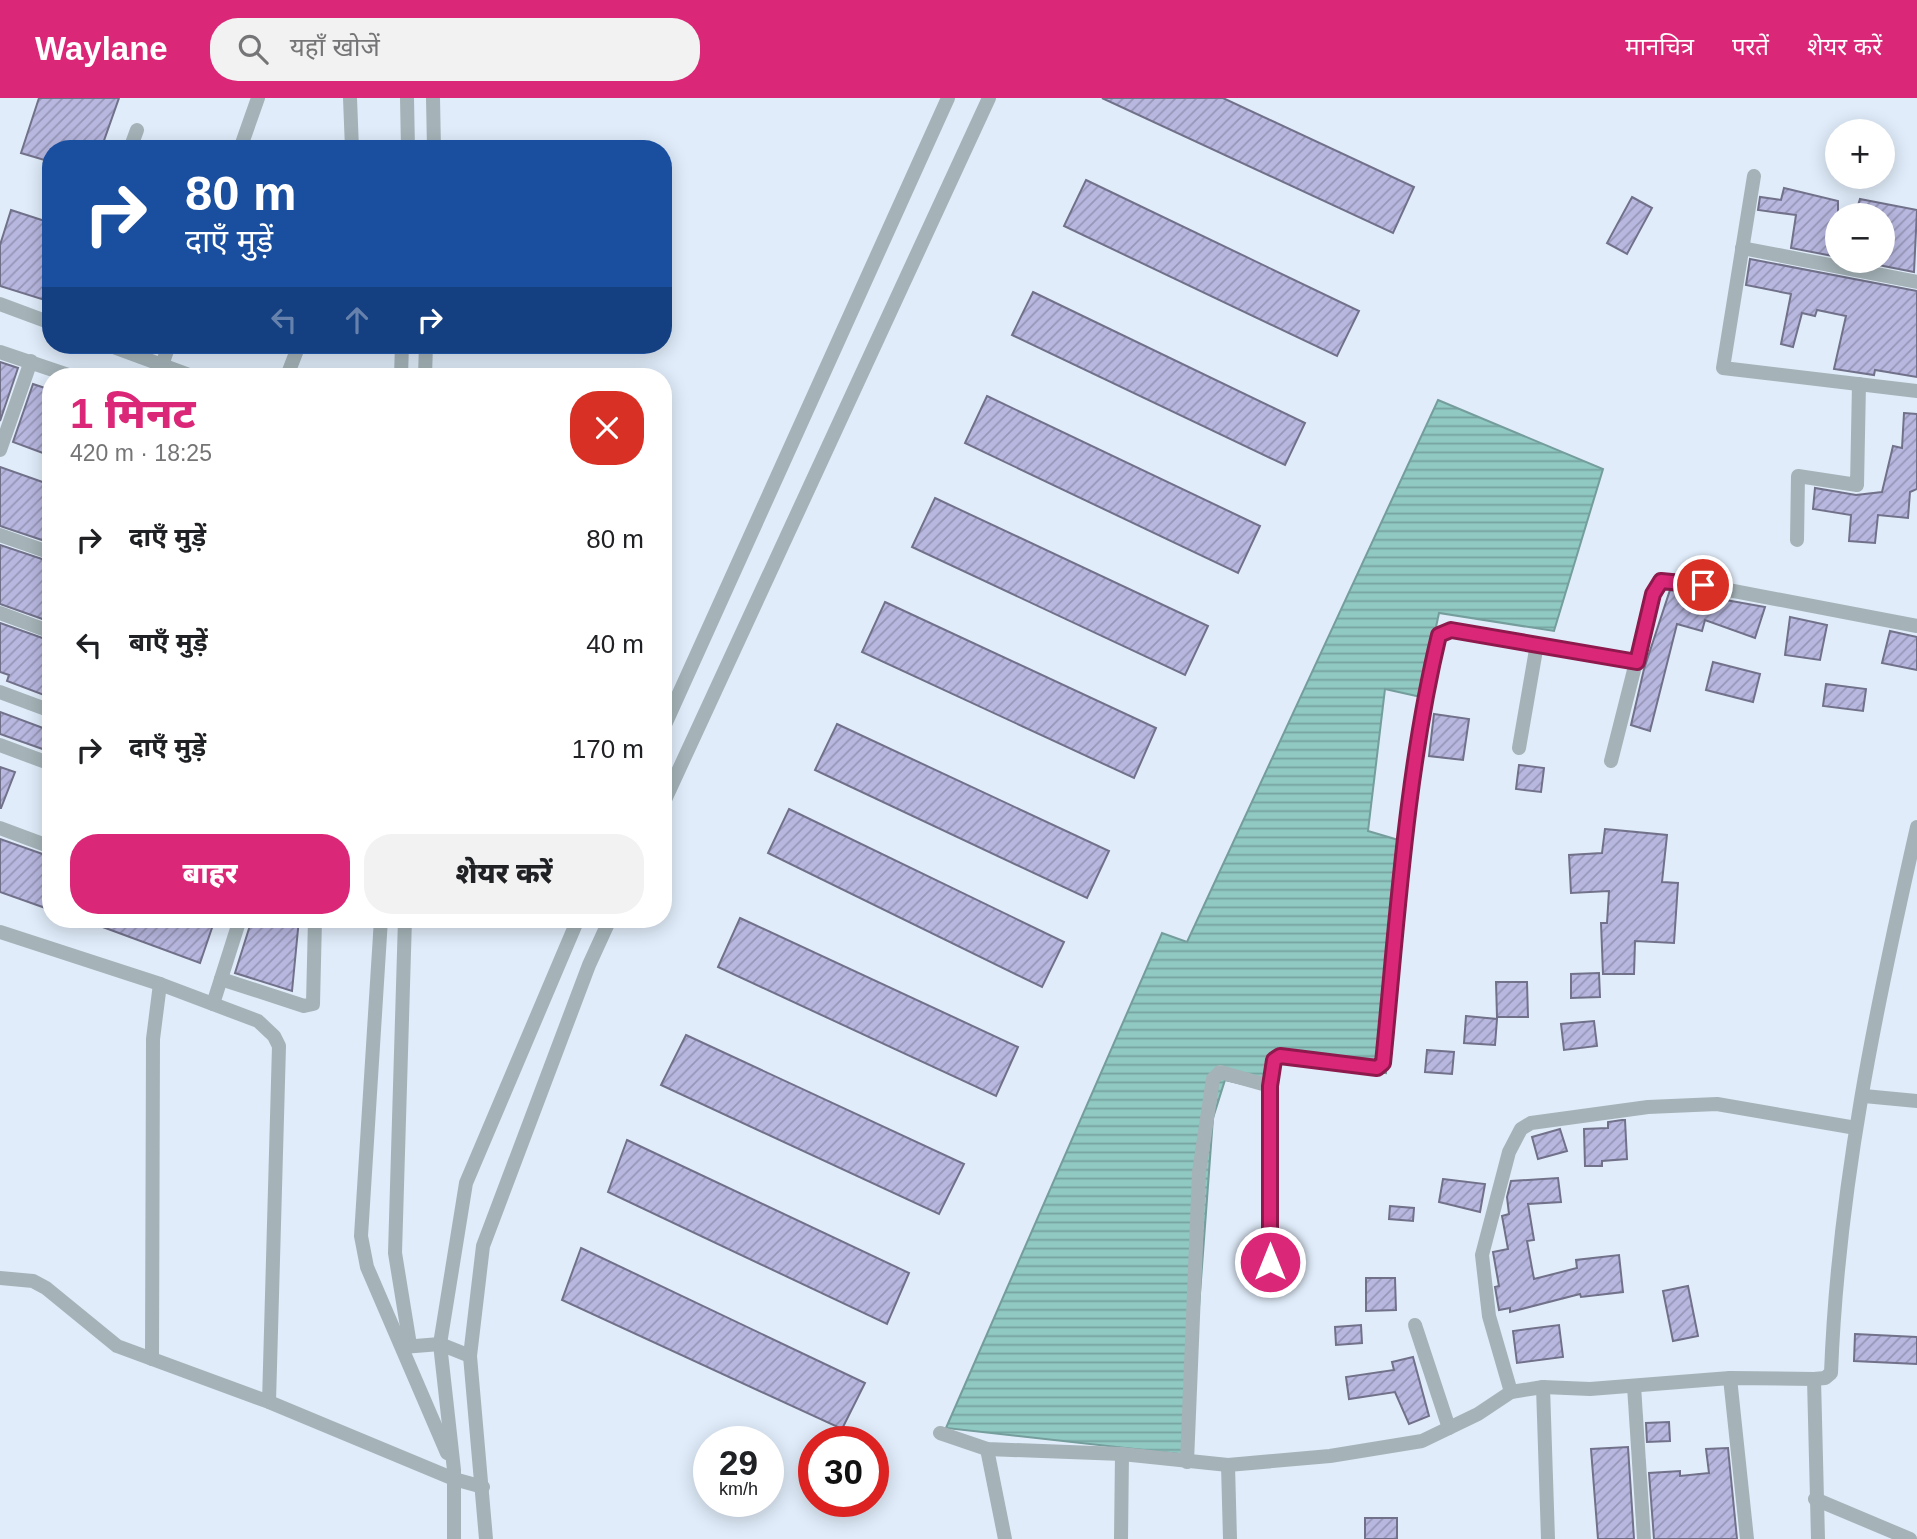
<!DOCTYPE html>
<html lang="hi">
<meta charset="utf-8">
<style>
:root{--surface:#fff;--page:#f2f2f2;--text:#202124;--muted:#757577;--accent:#db2777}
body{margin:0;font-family:Helvetica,"Noto Sans Devanagari",sans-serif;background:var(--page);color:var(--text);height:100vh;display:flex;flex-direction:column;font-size:26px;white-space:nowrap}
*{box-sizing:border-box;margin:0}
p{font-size:23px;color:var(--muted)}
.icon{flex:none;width:38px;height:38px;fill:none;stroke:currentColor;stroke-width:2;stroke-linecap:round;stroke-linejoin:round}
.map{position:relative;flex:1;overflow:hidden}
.side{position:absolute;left:42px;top:270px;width:630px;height:560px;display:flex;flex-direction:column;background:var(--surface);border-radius:28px;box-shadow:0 4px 18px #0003}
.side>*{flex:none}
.banner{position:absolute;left:42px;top:42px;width:630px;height:214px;border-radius:28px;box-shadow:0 4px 18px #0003;background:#1a4fa0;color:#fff;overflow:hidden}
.buttons{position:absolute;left:1825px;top:21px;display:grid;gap:14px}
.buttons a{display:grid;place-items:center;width:70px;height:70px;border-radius:50%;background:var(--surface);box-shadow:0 4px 18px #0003;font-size:35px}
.speed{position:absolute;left:693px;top:1328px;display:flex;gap:14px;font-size:35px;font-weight:700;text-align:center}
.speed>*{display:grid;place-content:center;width:91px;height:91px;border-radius:50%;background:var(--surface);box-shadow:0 4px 18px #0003;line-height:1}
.speed small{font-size:18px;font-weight:400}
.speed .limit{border:10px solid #d22;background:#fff;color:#111}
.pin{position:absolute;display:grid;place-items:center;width:60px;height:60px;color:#fff;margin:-30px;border:4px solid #fff;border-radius:50%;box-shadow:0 2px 7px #0007}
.me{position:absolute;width:77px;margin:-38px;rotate:0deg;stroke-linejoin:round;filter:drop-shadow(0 0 5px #0008)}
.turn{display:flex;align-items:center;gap:24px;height:147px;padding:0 28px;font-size:32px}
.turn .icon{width:91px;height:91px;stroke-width:2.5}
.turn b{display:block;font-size:49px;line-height:60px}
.lanes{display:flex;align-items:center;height:66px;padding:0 28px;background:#0003;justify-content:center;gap:35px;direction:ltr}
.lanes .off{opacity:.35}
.round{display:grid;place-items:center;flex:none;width:74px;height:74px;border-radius:28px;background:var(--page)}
.head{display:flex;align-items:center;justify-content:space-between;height:119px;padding:0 28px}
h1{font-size:42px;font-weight:800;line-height:52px;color:var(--accent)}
.cta{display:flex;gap:14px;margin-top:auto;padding:14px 28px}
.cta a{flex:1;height:80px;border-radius:28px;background:var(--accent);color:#fff;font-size:28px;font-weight:800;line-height:80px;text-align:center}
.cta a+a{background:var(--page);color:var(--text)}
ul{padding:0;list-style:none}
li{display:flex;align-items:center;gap:21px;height:105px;padding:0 28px}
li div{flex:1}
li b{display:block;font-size:26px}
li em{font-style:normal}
header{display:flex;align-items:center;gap:42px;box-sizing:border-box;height:98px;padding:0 35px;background:var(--accent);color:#fff}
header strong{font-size:33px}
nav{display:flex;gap:38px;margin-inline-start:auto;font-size:24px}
.search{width:490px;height:63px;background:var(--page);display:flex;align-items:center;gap:18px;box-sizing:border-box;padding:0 24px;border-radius:28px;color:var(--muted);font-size:26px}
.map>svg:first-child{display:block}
.water{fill:url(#water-rules);stroke:#749d9c;stroke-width:2}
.building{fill:url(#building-hatch);stroke:#71718a;stroke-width:2}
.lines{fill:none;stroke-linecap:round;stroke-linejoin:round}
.street{stroke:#a5b3b8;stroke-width:14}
.route-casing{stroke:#8e194d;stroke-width:18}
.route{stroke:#db2777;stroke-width:12}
</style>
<header>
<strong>Waylane</strong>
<div class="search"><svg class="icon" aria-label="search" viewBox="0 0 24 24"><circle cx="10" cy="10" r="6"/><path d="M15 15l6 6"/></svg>यहाँ खोजें</div>
<nav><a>मानचित्र</a><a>परतें</a><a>शेयर करें</a></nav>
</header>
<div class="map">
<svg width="1917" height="1441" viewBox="0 0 1917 1441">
<defs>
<pattern id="water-rules" width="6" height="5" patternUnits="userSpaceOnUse" patternTransform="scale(1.75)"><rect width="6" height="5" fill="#90c8c2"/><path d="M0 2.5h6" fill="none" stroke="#76a39f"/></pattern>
<pattern id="building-hatch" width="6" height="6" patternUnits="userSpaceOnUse" patternTransform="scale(1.75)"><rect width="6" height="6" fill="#b8b7e0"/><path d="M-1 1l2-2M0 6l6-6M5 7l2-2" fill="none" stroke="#9696b7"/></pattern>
</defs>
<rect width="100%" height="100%" fill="#e0ecfa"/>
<path class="water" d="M1438,302l165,69 -49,162 -115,-18 -18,84 -36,-8 -17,142 34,10 -16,232 -118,-16v33l-43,-10 -12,38 -25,337 -242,-27 216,-495 25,9z"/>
<g class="building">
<path d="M39,0h80l-18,51h-50v13l-30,-9z"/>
<path d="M1102,0h121l191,89 -21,46z"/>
<path d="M1086,82l273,131 -22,45 -273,-130z"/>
<path d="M1784,90l54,13v56l-47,-9 5,-33 -38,-5 2,-13 21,3z"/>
<path d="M1632,99l20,11 -25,46 -20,-11z"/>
<path d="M1860,101l57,11 -3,62 -56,-11h25v-46h-28z"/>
<path d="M11,112l40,13v79l-51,-16v-41z"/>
<path d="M1750,161l167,32v86l-42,-7 -1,5 -40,-6 12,-53 -29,-6 -2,6 -13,-3 -9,34 -12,-3 10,-50 -45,-9z"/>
<path d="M1033,194l272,131 -20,42 -273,-130z"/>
<path d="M0,264l18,6 -18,53z"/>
<path d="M33,286l18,6v66l-38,-14z"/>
<path d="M987,298l273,130 -22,47 -273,-130z"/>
<path d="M1904,315l13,1v75l-7,3 -2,26 -30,-3 -3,28 -26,-2 2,-26 -38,-6 2,-21 41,7 26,-3 11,-46 9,2z"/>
<path d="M0,369l51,18v58l-51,-17z"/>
<path d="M935,400l273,128 -23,49 -273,-128z"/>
<path d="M0,447l51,17v60l-51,-18z"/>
<path d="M1670,492l95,17 -10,31 -50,-18 -3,11 -25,-7 -27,107 -19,-6 13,-56z"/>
<path d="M885,504l271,126 -22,50 -272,-126z"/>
<path d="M1790,519l37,8 -7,35 -35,-5z"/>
<path d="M0,525l51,18v35l-7,19 -37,-14 2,-6 -9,-3z"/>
<path d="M1890,533l27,6v33l-35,-7z"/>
<path d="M1713,564l47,12 -7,28 -47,-12z"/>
<path d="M1826,586l40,5 -3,22 -40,-5z"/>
<path d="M0,614l51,19v21l-51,-18z"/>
<path d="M1434,616l35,5 -6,41 -34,-4z"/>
<path d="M837,626l272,127 -22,47 -272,-128z"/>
<path d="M1519,667l25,3 -3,24 -25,-3z"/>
<path d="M0,669l15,5 -14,36h-1z"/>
<path d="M789,711l275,133 -22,45 -274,-134z"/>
<path d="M1605,731l62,6 -5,47 16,1 -4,60 -39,-2 -1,33h-31l-2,-51h6l2,-32 -38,2 -2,-38 33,-2z"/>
<path d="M0,741l51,18v53l-51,-18z"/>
<path d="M740,820l278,129 -22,49 -278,-129z"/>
<path d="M81,821h134l-15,44z"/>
<path d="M252,821h47l-7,72 -57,-18z"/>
<path d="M1599,875l1,24 -29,1v-24z"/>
<path d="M1496,884h31l1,35h-31z"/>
<path d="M1466,918l31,3 -2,26 -31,-2z"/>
<path d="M1594,923l3,25 -33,4 -3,-26z"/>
<path d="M686,937l278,129 -25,50 -278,-129z"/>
<path d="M1427,952l27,2 -2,22 -27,-2z"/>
<path d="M1622,1022h3l2,39 -25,2v5h-17l-1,-37 24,-1v-6z"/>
<path d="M1560,1031l7,22 -29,8 -6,-22z"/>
<path d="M627,1042l282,133 -22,51 -279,-132z"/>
<path d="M1558,1080l3,24 -33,2 6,36 -7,1 7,38 43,-11 -1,-8 43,-5 4,37 -42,5 -1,-3 -70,18v-4l-11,2 -4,-23 4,-1 -6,-34 15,-3 -6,-33 7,-2 -2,-17 4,-16z"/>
<path d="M1443,1081l42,5 -5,28 -41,-10z"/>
<path d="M1390,1108l24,2 -1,13 -24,-2z"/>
<path d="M581,1150l284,135 -23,46 -280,-129z"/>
<path d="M1366,1180h29l1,32 -30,1z"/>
<path d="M1688,1188l10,50 -25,5 -10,-50z"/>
<path d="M1361,1227l1,18 -26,2 -1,-18z"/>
<path d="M1559,1227l4,32 -46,6 -4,-32z"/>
<path d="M1855,1236l62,3v27l-63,-3z"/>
<path d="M1413,1259l16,59 -20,8 -14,-32 -46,7 -3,-22 48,-7 -2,-8z"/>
<path d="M1669,1324l1,19 -23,1 -1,-19z"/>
<path d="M1628,1349l6,92h-36l-7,-90z"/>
<path d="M1728,1350l9,91h-83l-5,-66 31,-2v5l29,-3 -3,-24z"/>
<rect x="1365" y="1420" width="32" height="21"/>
</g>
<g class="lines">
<g class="street">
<path d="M350,0l2,51"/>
<path d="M407,0l1,51"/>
<path d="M433,0l1,51"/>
<path d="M130,51l7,-19"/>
<path d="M240,51l18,-51"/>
<path d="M1754,78l-31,192 194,23"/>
<path d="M1742,150l175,34"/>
<path d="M0,206l51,19"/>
<path d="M108,247l84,31"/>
<path d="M0,254l71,24"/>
<path d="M162,267l7,-20"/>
<path d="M287,278l12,-31"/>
<path d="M401,278l1,-31"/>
<path d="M425,278l1,-31"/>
<path d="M0,352l31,-89"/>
<path d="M0,437l51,18"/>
<path d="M1797,442l1,-64 59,9 2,-101"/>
<path d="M0,515l51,19"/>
<path d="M0,594l51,19"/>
<path d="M663,631l285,-631"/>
<path d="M0,647l51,19"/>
<path d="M1519,650l18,-104"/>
<path d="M1611,663l42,-166 8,-14 15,-1 241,46"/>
<path d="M663,706l326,-706"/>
<path d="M0,730l51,19"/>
<path d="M381,821l-20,317 6,31 80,186"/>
<path d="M405,821l-10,334 15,92"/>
<path d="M0,834l160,52 98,37 16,15 5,10 -10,356"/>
<path d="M221,881l83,27 9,-2 2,-85"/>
<path d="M213,906l27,-85"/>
<path d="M1864,998l53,5"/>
<path d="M1271,1164l-1,-176 4,-26 6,-4 97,12 6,-5c15,-142 22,-289 56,-428l12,-5 187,32"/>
<path d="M0,1180l33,3 13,7 71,58 152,56 185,77 29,8"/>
<path d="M1415,1227l34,103"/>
<path d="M403,1249l37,-3 30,12"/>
<path d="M152,1261l1,-320 7,-55"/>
<path d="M1730,1280l17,161"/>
<path d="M1814,1281l4,160"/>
<path d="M1634,1288l10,153"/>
<path d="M1543,1289l5,152"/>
<path d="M1511,1294l-22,-76 -7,-61 27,-103 12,-23 10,-6 117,-16 69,-3 139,24"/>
<path d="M940,1335l47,16 135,5 106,11 102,-9 92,-15 56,-27 33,-22 32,-5 47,2 140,-11 84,1 11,-1 6,-5c7,-185 45,-366 86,-546"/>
<path d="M987,1351l18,90"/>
<path d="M1187,1364l12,-290 14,-93 7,-7 50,14"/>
<path d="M1228,1367l2,74"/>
<path d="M1815,1401l95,40"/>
<path d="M454,1441v-69l-14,-126 26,-161 112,-264"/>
<path d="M486,1441l-16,-183 13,-110 106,-281 21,-46"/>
<path d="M1121,1441l1,-85"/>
</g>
</g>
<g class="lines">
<defs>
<path id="route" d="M1270,1164v-176l4,-26 6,-4 97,12 6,-5c14,-140 23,-291 56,-428l12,-5 186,32 16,-68 8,-13 42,4"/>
</defs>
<use href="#route" class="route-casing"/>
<use href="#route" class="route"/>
</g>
</svg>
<div class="buttons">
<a>+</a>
<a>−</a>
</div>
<div class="speed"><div>29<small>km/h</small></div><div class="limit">30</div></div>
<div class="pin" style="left:1703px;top:487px;background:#d93025"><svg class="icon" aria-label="arrive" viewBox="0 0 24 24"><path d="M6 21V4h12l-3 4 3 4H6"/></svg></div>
<svg class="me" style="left:1270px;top:1164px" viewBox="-20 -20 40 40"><circle r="17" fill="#db2777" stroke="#fff" stroke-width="3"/><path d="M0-11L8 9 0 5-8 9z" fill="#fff"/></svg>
<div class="banner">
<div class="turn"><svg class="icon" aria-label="right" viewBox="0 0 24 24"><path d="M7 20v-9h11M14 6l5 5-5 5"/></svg><div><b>80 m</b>दाएँ मुड़ें</div></div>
<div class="lanes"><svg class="icon off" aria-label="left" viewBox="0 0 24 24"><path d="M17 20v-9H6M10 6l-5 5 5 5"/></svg><svg class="icon off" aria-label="ahead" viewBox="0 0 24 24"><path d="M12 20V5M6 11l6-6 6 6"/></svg><svg class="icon" aria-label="right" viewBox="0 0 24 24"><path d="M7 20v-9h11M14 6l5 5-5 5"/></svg></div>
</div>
<section class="side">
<div class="head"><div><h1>1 मिनट</h1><p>420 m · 18:25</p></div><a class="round" style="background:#d93025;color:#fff"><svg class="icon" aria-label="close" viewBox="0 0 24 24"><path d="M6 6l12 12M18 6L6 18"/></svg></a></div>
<ul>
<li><svg class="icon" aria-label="right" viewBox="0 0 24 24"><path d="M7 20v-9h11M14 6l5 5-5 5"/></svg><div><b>दाएँ मुड़ें</b></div><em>80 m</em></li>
<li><svg class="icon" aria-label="left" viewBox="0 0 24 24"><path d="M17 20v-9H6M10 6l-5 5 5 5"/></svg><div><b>बाएँ मुड़ें</b></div><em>40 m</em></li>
<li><svg class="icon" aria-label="right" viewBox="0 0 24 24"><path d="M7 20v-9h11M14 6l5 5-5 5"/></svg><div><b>दाएँ मुड़ें</b></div><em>170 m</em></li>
</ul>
<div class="cta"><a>बाहर</a><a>शेयर करें</a></div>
</section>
</div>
